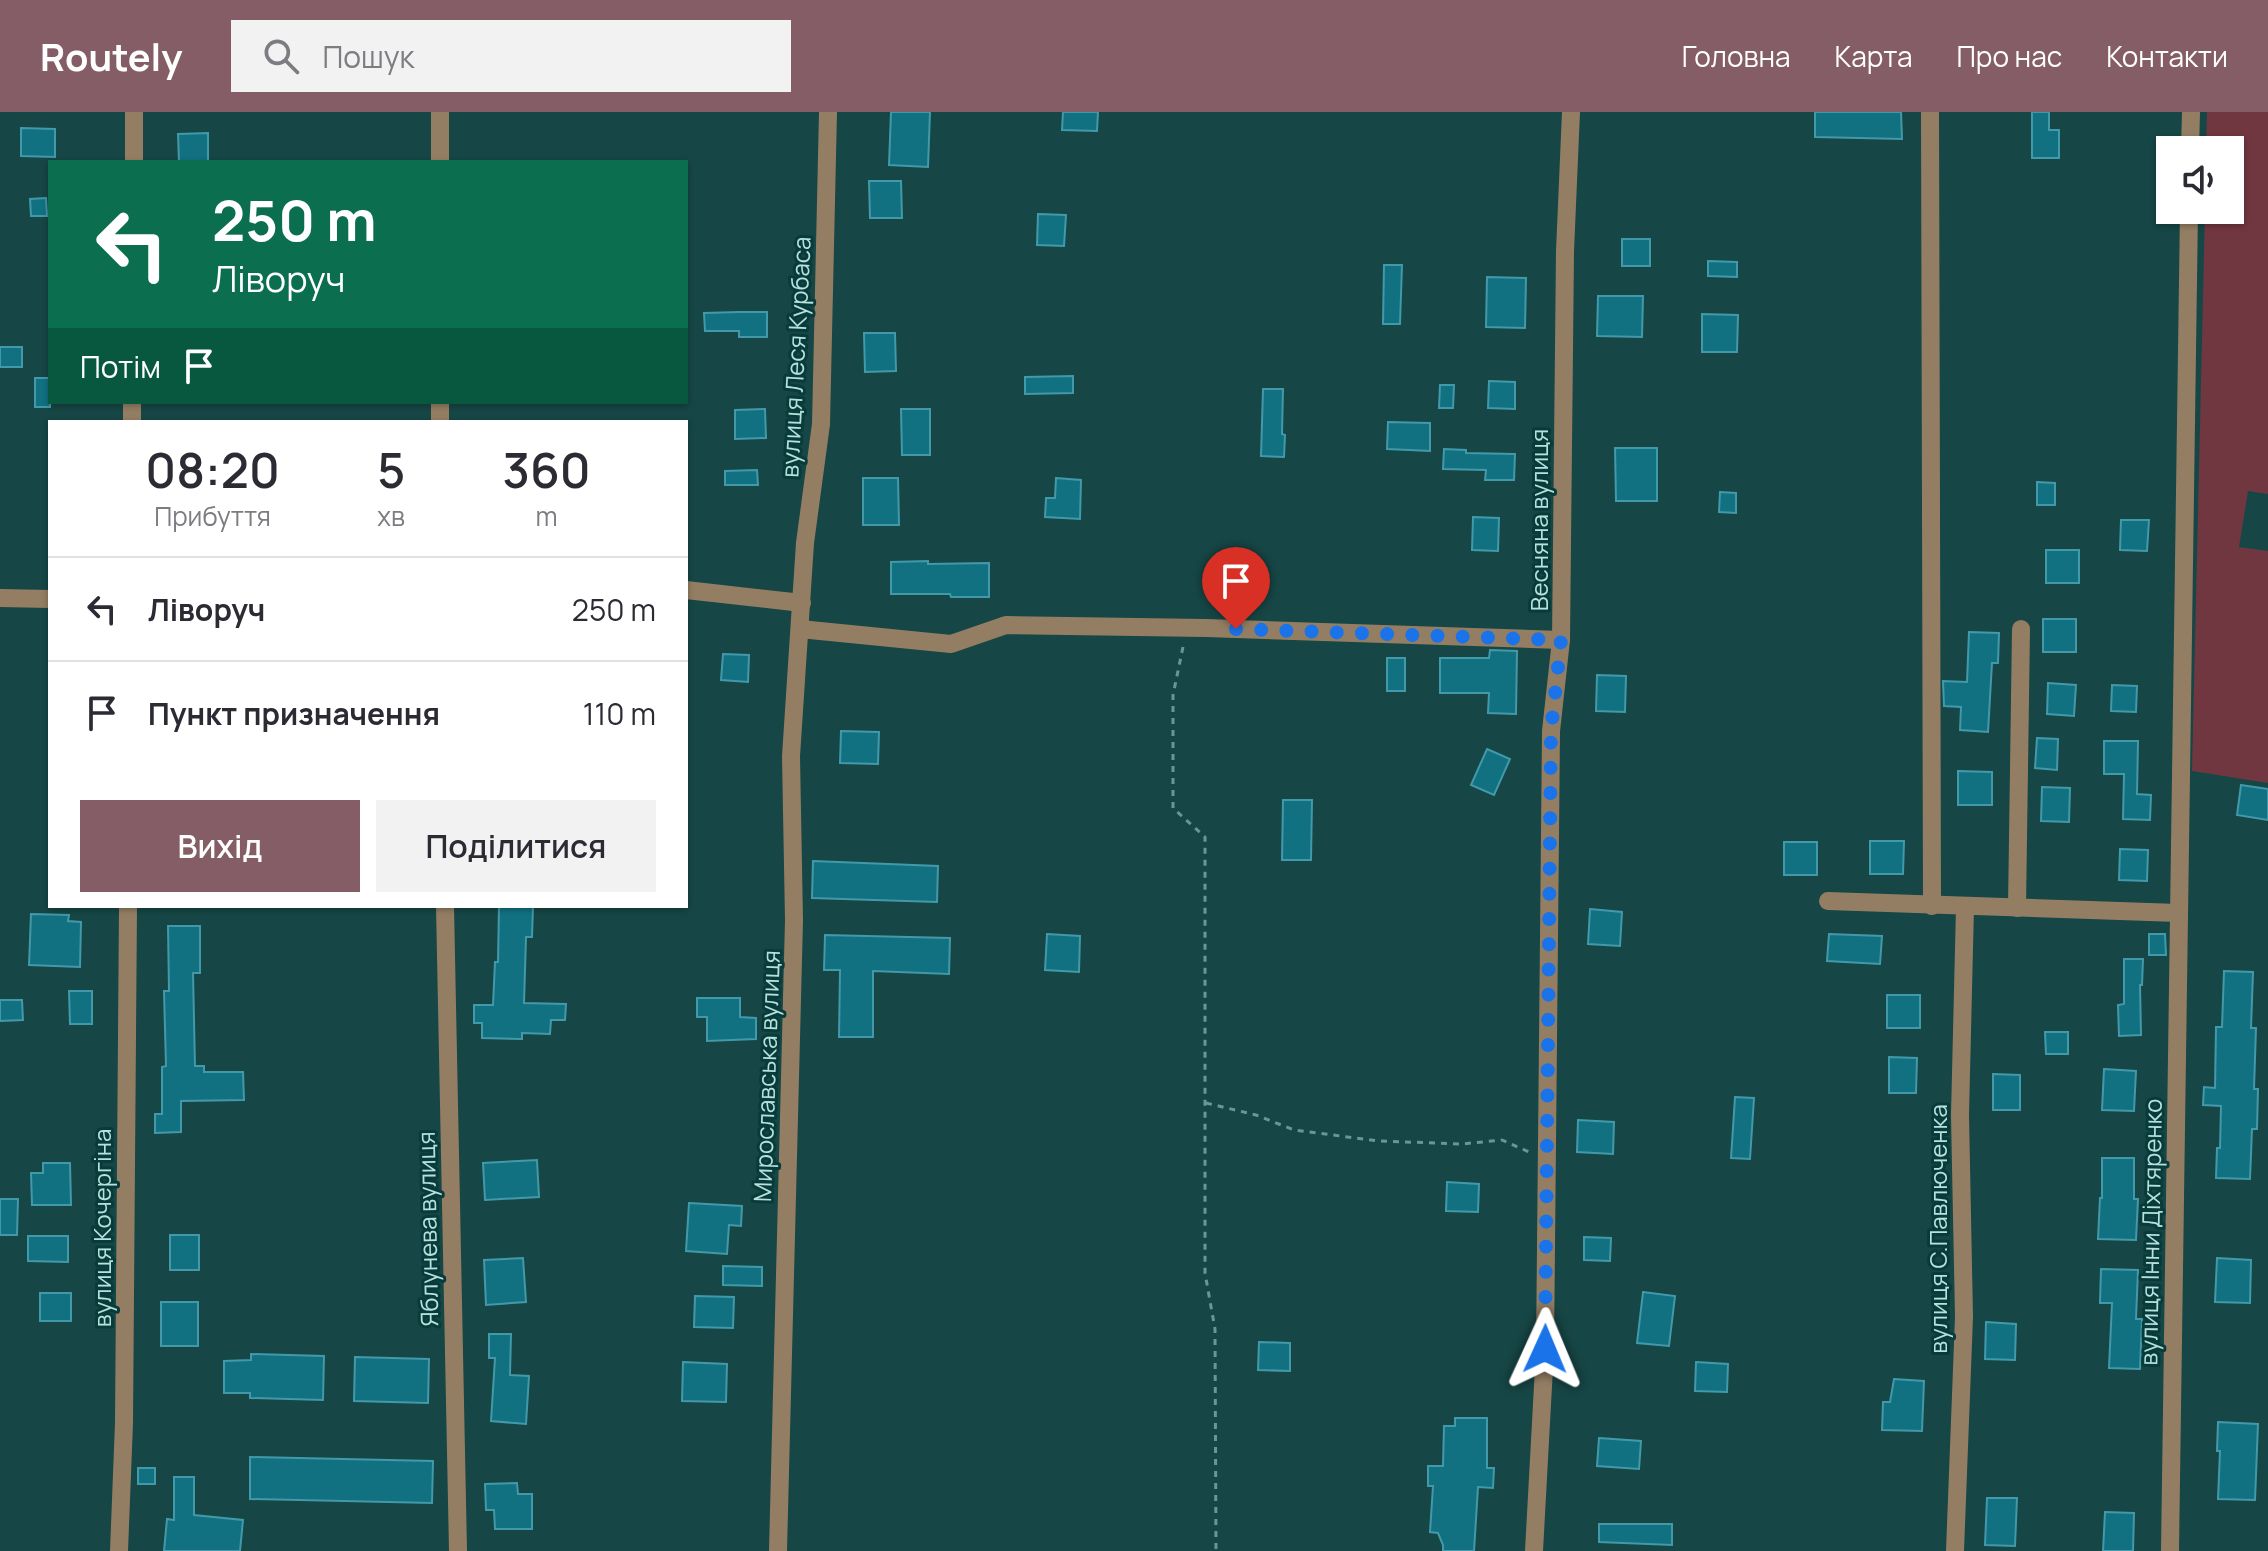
<!DOCTYPE html>
<html lang="uk">
<meta charset="utf-8">
<style>
:root{--surface:#fff;--page:#f2f2f3;--text:#2b2b33;--muted:#7c7c81;--line:#e1e1e2;--accent:#855d66}
body{margin:0;font-family:Manrope,sans-serif;background:var(--page);color:var(--text);height:100vh;display:flex;flex-direction:column;font-size:30px;white-space:nowrap}
*{box-sizing:border-box;margin:0}
p{font-size:26px;color:var(--muted)}
.icon{flex:none;width:44px;height:44px;fill:none;stroke:currentColor;stroke-width:2;stroke-linecap:round;stroke-linejoin:round}
.map{position:relative;flex:1;overflow:hidden}
.side{position:absolute;left:48px;top:308px;width:640px;height:488px;display:flex;flex-direction:column;background:var(--surface);border-radius:0px;box-shadow:0 2px 6px #0004}
.side>*{flex:none}
.banner{position:absolute;left:48px;top:48px;width:640px;height:244px;border-radius:0px;box-shadow:0 2px 6px #0004;background:#0b6e4f;color:#fff;overflow:hidden}
.controls{position:absolute;left:2156px;top:24px;display:grid;gap:16px}
.controls a{display:grid;place-items:center;width:88px;height:88px;border-radius:0px;background:var(--surface);box-shadow:0 2px 6px #0004;font-size:40px}
.pin{position:absolute;display:grid;place-items:center;width:68px;height:68px;color:#fff;margin:-82px -34px;border-radius:50% 50% 50% 0;rotate:-45deg;box-shadow:0 0 8px #0007}
.pin .icon{rotate:45deg}
.me{position:absolute;width:88px;margin:-44px;rotate:1deg;stroke-linejoin:round;filter:drop-shadow(0 0 6px #0008)}
.turn{display:flex;align-items:center;gap:28px;height:168px;padding:0 32px;font-size:36px}
.turn .icon{width:104px;height:104px;stroke-width:2.5}
.turn b{display:block;font-size:56px;line-height:68px}
.then{display:flex;align-items:center;height:76px;padding:0 32px;background:#0003;gap:16px;font-size:30px}
.eta{display:flex;justify-content:space-evenly;align-items:center;height:136px;text-align:center}
.eta b{font-size:48px;font-weight:600;line-height:56px}
.cta{display:flex;gap:16px;margin-top:auto;padding:16px 32px}
.cta a{flex:1;height:92px;border-radius:0px;background:var(--accent);color:#fff;font-size:32px;font-weight:600;line-height:92px;text-align:center}
.cta a+a{background:var(--page);color:var(--text)}
ul{padding:0;list-style:none}
li{display:flex;align-items:center;gap:24px;height:104px;padding:0 32px;border-top:2px solid var(--line)}
li div{flex:1}
li b{display:block;font-size:30px}
li em{font-style:normal}
header{display:flex;align-items:center;gap:48px;box-sizing:border-box;height:112px;padding:0 40px;background:var(--accent);color:#fff}
header strong{font-size:38px}
nav{display:flex;gap:44px;margin-inline-start:auto;font-size:28px}
.search{width:560px;height:72px;background:var(--page);display:flex;align-items:center;gap:20px;box-sizing:border-box;padding:0 28px;border-radius:0px;color:var(--muted);font-size:30px}
.map>svg:first-child{display:block}
.green{fill:#713740}
.building{fill:#117181;stroke:#4299aa;stroke-width:2}
.lines{fill:none;stroke-linecap:round;stroke-linejoin:round}
.path{stroke:#6a9795;stroke-width:3;stroke-dasharray:6 6;stroke-linecap:butt}
.minor{stroke:#947e63;stroke-width:18}
.route{stroke:#1a73e8;stroke-width:14;stroke-dasharray:0 25.2}
.labels{text-anchor:middle;dominant-baseline:central;stroke-width:6;stroke-linejoin:round;paint-order:stroke}
.street-label{font-size:24px;fill:#b7e0de;stroke:#083c3a}
</style>
<header>
<strong>Routely</strong>
<div class="search"><svg class="icon" aria-label="search" viewBox="0 0 24 24"><circle cx="10" cy="10" r="6"/><path d="M15 15l6 6"/></svg>Пошук</div>
<nav><a>Головна</a><a>Карта</a><a>Про нас</a><a>Контакти</a></nav>
</header>
<div class="map">
<svg width="2268" height="1439" viewBox="0 0 2268 1439">
<rect width="100%" height="100%" fill="#164645"/>
<path class="green" d="M2207,0h61v382l-20,-3 -9,56 29,4v232l-76,-12 13,-561h25v-60h-24z"/>
<g class="building">
<path d="M891,0h39l-2,55 -39,-2z"/>
<path d="M1063,0h35l-1,19 -35,-1z"/>
<path d="M1815,0h86l1,27 -87,-2z"/>
<path d="M2032,0h17v18h10v28h-27z"/>
<path d="M21,16l34,1v28l-34,-1z"/>
<path d="M208,21v29h-29l-1,-28z"/>
<path d="M869,69h32l1,37h-32z"/>
<path d="M46,86l1,18h-16l-1,-17z"/>
<path d="M1038,102l28,1 -2,31 -27,-1z"/>
<rect x="1622" y="127" width="28" height="27"/>
<path d="M1708,149l29,1v15l-29,-1z"/>
<path d="M1384,153h18l-2,59h-17z"/>
<path d="M1487,165l39,1 -1,50 -39,-1z"/>
<path d="M1598,184h45l-1,41 -45,-1z"/>
<path d="M739,200h28v25h-28v-6h-34l-1,-18z"/>
<path d="M1702,202l36,1 -1,37h-35z"/>
<path d="M864,221h31l1,38 -31,1z"/>
<rect x="0" y="235" width="22" height="20"/>
<path d="M1073,264v17l-48,1v-17z"/>
<rect x="35" y="266" width="15" height="29"/>
<path d="M1489,269l26,1v27l-27,-1z"/>
<path d="M1440,273h14l-1,23h-14z"/>
<path d="M1263,277h20l-1,45 3,1 -1,22 -23,-1z"/>
<path d="M765,297l1,29 -31,1v-29z"/>
<path d="M901,297h29v46h-28z"/>
<path d="M1388,310l42,1v28l-43,-2z"/>
<path d="M1615,336h42v53h-41z"/>
<path d="M1444,337l22,1v3l49,1 -1,26h-29l1,-10 -43,-1z"/>
<path d="M757,358l1,15h-33v-14z"/>
<path d="M863,366h35l1,47h-36z"/>
<path d="M1056,366l25,2 -1,39 -35,-2 1,-19h9z"/>
<path d="M2037,370l18,1v22h-18z"/>
<path d="M1720,380l16,1v20l-17,-1z"/>
<path d="M1473,405l26,1 -1,33 -26,-1z"/>
<path d="M2121,408h28l-2,31 -27,-1z"/>
<rect x="2046" y="438" width="33" height="33"/>
<path d="M928,449v3l61,-1v34h-38l-1,-3h-59v-32z"/>
<rect x="2043" y="507" width="33" height="33"/>
<path d="M1969,520l30,1 -1,30h-6l-4,69 -28,-2 1,-23 -17,-1 -1,-25 24,1z"/>
<path d="M1490,538l27,1 -1,63 -28,-1 1,-20h-49v-35h49z"/>
<path d="M723,542l26,1 -1,27 -27,-2z"/>
<rect x="1387" y="546" width="18" height="33"/>
<path d="M1597,563l29,1 -1,36 -29,-1z"/>
<path d="M2048,571l28,2 -2,31 -27,-2z"/>
<path d="M2112,573l25,1 -1,26 -25,-1z"/>
<path d="M841,619l38,1 -1,32 -38,-1z"/>
<path d="M2037,626l21,1 -1,31 -22,-2z"/>
<path d="M2104,629h34l-1,53 14,1 -1,25 -27,-1 1,-45h-20z"/>
<path d="M1487,637l23,10 -16,36 -23,-10z"/>
<path d="M1958,659l34,1v33h-34z"/>
<path d="M2241,673l27,4v31l-31,-5z"/>
<path d="M2042,675l28,1 -1,34 -28,-1z"/>
<path d="M1283,688h29l-1,60h-29z"/>
<path d="M1870,729h34l-1,33h-33z"/>
<rect x="1784" y="730" width="33" height="33"/>
<path d="M2120,737l28,1 -1,31 -28,-1z"/>
<path d="M813,749l125,5 -1,36 -125,-4z"/>
<path d="M499,794l34,1 -1,30h-6l-2,66 42,1 -1,16h-14l-1,14 -28,-1v6l-40,-1v-15h-8v-18h19l2,-43h3z"/>
<path d="M1590,797l32,3 -2,34 -32,-2z"/>
<path d="M31,802l38,1 -1,6 13,1 -1,45 -51,-2z"/>
<path d="M168,814h32v47h-7l2,93h9v6h39l1,28 -63,1v31l-26,1v-19h7v-47l4,-1 -2,-75h5z"/>
<path d="M1047,822l33,2 -1,36 -34,-2z"/>
<path d="M1829,822l53,2 -2,28 -53,-3z"/>
<path d="M2149,822h16l1,21h-17z"/>
<path d="M825,823l125,3 -1,36 -76,-3v66h-34l1,-67h-16z"/>
<path d="M2124,847h19l-1,26h-2l1,50 -22,1 -1,-31 6,-1z"/>
<path d="M2224,859l29,1 -2,56h5l-2,61h4l-1,40h-5l-2,50 -34,-1 1,-30h3l1,-42 -18,-1 1,-18 11,1 1,-61h6z"/>
<path d="M69,879h23v33h-22z"/>
<rect x="1887" y="883" width="33" height="33"/>
<path d="M697,886h43v19l16,1v21l-49,2v-24h-10z"/>
<path d="M0,888h22l1,20 -23,1z"/>
<path d="M2045,920h23v22h-22z"/>
<path d="M1889,945l28,1 -1,35h-27z"/>
<path d="M2104,957l32,2 -2,40 -32,-1z"/>
<path d="M1993,962l27,1v35h-27z"/>
<path d="M1735,985l19,1 -4,61 -19,-1z"/>
<path d="M1578,1008l36,2 -1,32 -36,-2z"/>
<path d="M2102,1046h32v41h4l-2,41 -38,-1 2,-41h2z"/>
<path d="M537,1048l2,37 -54,3 -2,-37z"/>
<path d="M43,1051h27l1,42h-39l-1,-32h12z"/>
<path d="M1447,1070l32,2 -1,28 -32,-1z"/>
<path d="M0,1087h18l-1,36h-17z"/>
<path d="M689,1091l53,3 -1,20 -12,-1 -2,29 -41,-3z"/>
<rect x="170" y="1123" width="29" height="35"/>
<path d="M28,1124h40v26l-40,-1z"/>
<path d="M1584,1125l27,1 -1,23 -26,-1z"/>
<path d="M523,1146l3,44 -40,3 -2,-45z"/>
<path d="M2217,1146l34,2 -1,43 -35,-1z"/>
<path d="M723,1154l39,1v19l-39,-1z"/>
<path d="M2101,1157l37,1 -2,49h6l-2,50 -31,-1 3,-65h-12z"/>
<path d="M1643,1180l32,4 -6,50 -32,-3z"/>
<rect x="40" y="1181" width="31" height="28"/>
<path d="M695,1184l39,1 -1,31 -39,-1z"/>
<rect x="161" y="1190" width="37" height="44"/>
<path d="M1986,1210l30,2 -1,36 -30,-1z"/>
<path d="M489,1222h22l-1,41 19,1 -3,48 -35,-3 4,-63h-6z"/>
<path d="M1259,1230l31,1v28l-32,-1z"/>
<path d="M251,1242l73,2 -1,44 -73,-2v-5h-26v-32l27,-1z"/>
<path d="M355,1245l74,2 -1,44 -74,-2z"/>
<path d="M683,1250l44,2 -1,38 -44,-1z"/>
<path d="M1696,1250l32,2 -1,28 -32,-1z"/>
<path d="M1894,1267l30,2 -2,50 -40,-1 1,-28h7z"/>
<path d="M1455,1306h32v50h7l-1,20 -15,-1 -4,64h-31v-6l-5,-12 -8,-1 3,-46h-5v-20h15l1,-40h11z"/>
<path d="M2218,1310l40,2 -3,76 -37,-1 2,-48h-3z"/>
<path d="M1599,1326l42,3 -2,28 -42,-3z"/>
<path d="M250,1345l183,4 -1,42 -182,-4z"/>
<rect x="138" y="1356" width="17" height="16"/>
<path d="M174,1365h20v38l49,5 -3,31h-76l3,-32 7,1z"/>
<path d="M517,1371l1,11h14v35h-37l-1,-19h-8l-1,-26z"/>
<path d="M1987,1386h30l-2,48 -30,-1z"/>
<path d="M2105,1400l29,1 -1,38h-30z"/>
<path d="M1599,1412h73v21l-73,-3z"/>
</g>
<g class="lines">
<g class="path">
<path d="M1183,535l-10,48v113l32,29v436l10,56 1,222"/>
<path d="M1206,991l50,12 38,15 85,11 83,3 40,-4 27,12"/>
</g>
<g class="minor">
<path d="M1930,0l2,794"/>
<path d="M2190,38l1,-38"/>
<path d="M134,50v-50"/>
<path d="M440,50v-50"/>
<path d="M132,310v-20"/>
<path d="M440,310v-20"/>
<path d="M686,478l116,13"/>
<path d="M0,486l50,1"/>
<path d="M800,517l151,15 55,-19 200,3 355,12"/>
<path d="M1828,789l350,12"/>
<path d="M445,794l13,645"/>
<path d="M2017,796l4,-279"/>
<path d="M119,1439l5,-128 4,-517"/>
<path d="M778,1439l16,-631 -3,-164 14,-213 16,-119 7,-312"/>
<path d="M1534,1439l11,-202 6,-618 10,-91 4,-389 6,-139"/>
<path d="M1955,1439l9,-234 -4,-202 5,-208"/>
<path d="M2170,1439l19,-1341"/>
</g>
</g>
<g class="lines">
<path class="route" d="M1236,517l325,11 -10,91 -6,618"/>
</g>
<g class="labels">
<g class="street-label">
<text transform="translate(795 245) rotate(-87)">вулиця Леся Курбаса</text>
<text transform="translate(1538 408) rotate(-90)">Весняна вулиця</text>
<text transform="translate(766 964) rotate(-88)">Мирославська вулиця</text>
<text transform="translate(101 1116) rotate(-90)">вулиця Кочергіна</text>
<text transform="translate(427 1117) rotate(-91)">Яблунева вулиця</text>
<text transform="translate(1937 1117) rotate(-90)">вулиця С.Павлюченка</text>
<text transform="translate(2150 1120) rotate(-89)">вулиця Інни Діхтяренко</text>
</g>
</g>
</svg>
<div class="controls">
<a><svg class="icon" aria-label="sound" viewBox="0 0 24 24"><path d="M4 9h4l5-4v14l-5-4H4zM17 9q2 3 0 6"/></svg></a>
</div>
<div class="pin" style="left:1236px;top:517px;background:#d93025"><svg class="icon" aria-label="arrive" viewBox="0 0 24 24"><path d="M6 21V4h12l-3 4 3 4H6"/></svg></div>
<svg class="me" style="left:1545px;top:1237px" viewBox="-20 -20 40 40"><path d="M0-17L14 15 0 8-14 15z" fill="#1a73e8" stroke="#fff" stroke-width="4"/></svg>
<div class="banner">
<div class="turn"><svg class="icon" aria-label="left" viewBox="0 0 24 24"><path d="M17 20v-9H6M10 6l-5 5 5 5"/></svg><div><b>250 m</b>Ліворуч</div></div>
<div class="then">Потім<svg class="icon" aria-label="arrive" viewBox="0 0 24 24"><path d="M6 21V4h12l-3 4 3 4H6"/></svg></div>
</div>
<section class="side">
<div class="eta">
<div><b>08:20</b><p>Прибуття</p></div>
<div><b>5</b><p>хв</p></div>
<div><b>360</b><p>m</p></div>
</div>
<ul>
<li><svg class="icon" aria-label="left" viewBox="0 0 24 24"><path d="M17 20v-9H6M10 6l-5 5 5 5"/></svg><div><b>Ліворуч</b></div><em>250 m</em></li>
<li><svg class="icon" aria-label="arrive" viewBox="0 0 24 24"><path d="M6 21V4h12l-3 4 3 4H6"/></svg><div><b>Пункт призначення</b></div><em>110 m</em></li>
</ul>
<div class="cta"><a>Вихід</a><a>Поділитися</a></div>
</section>
</div>
